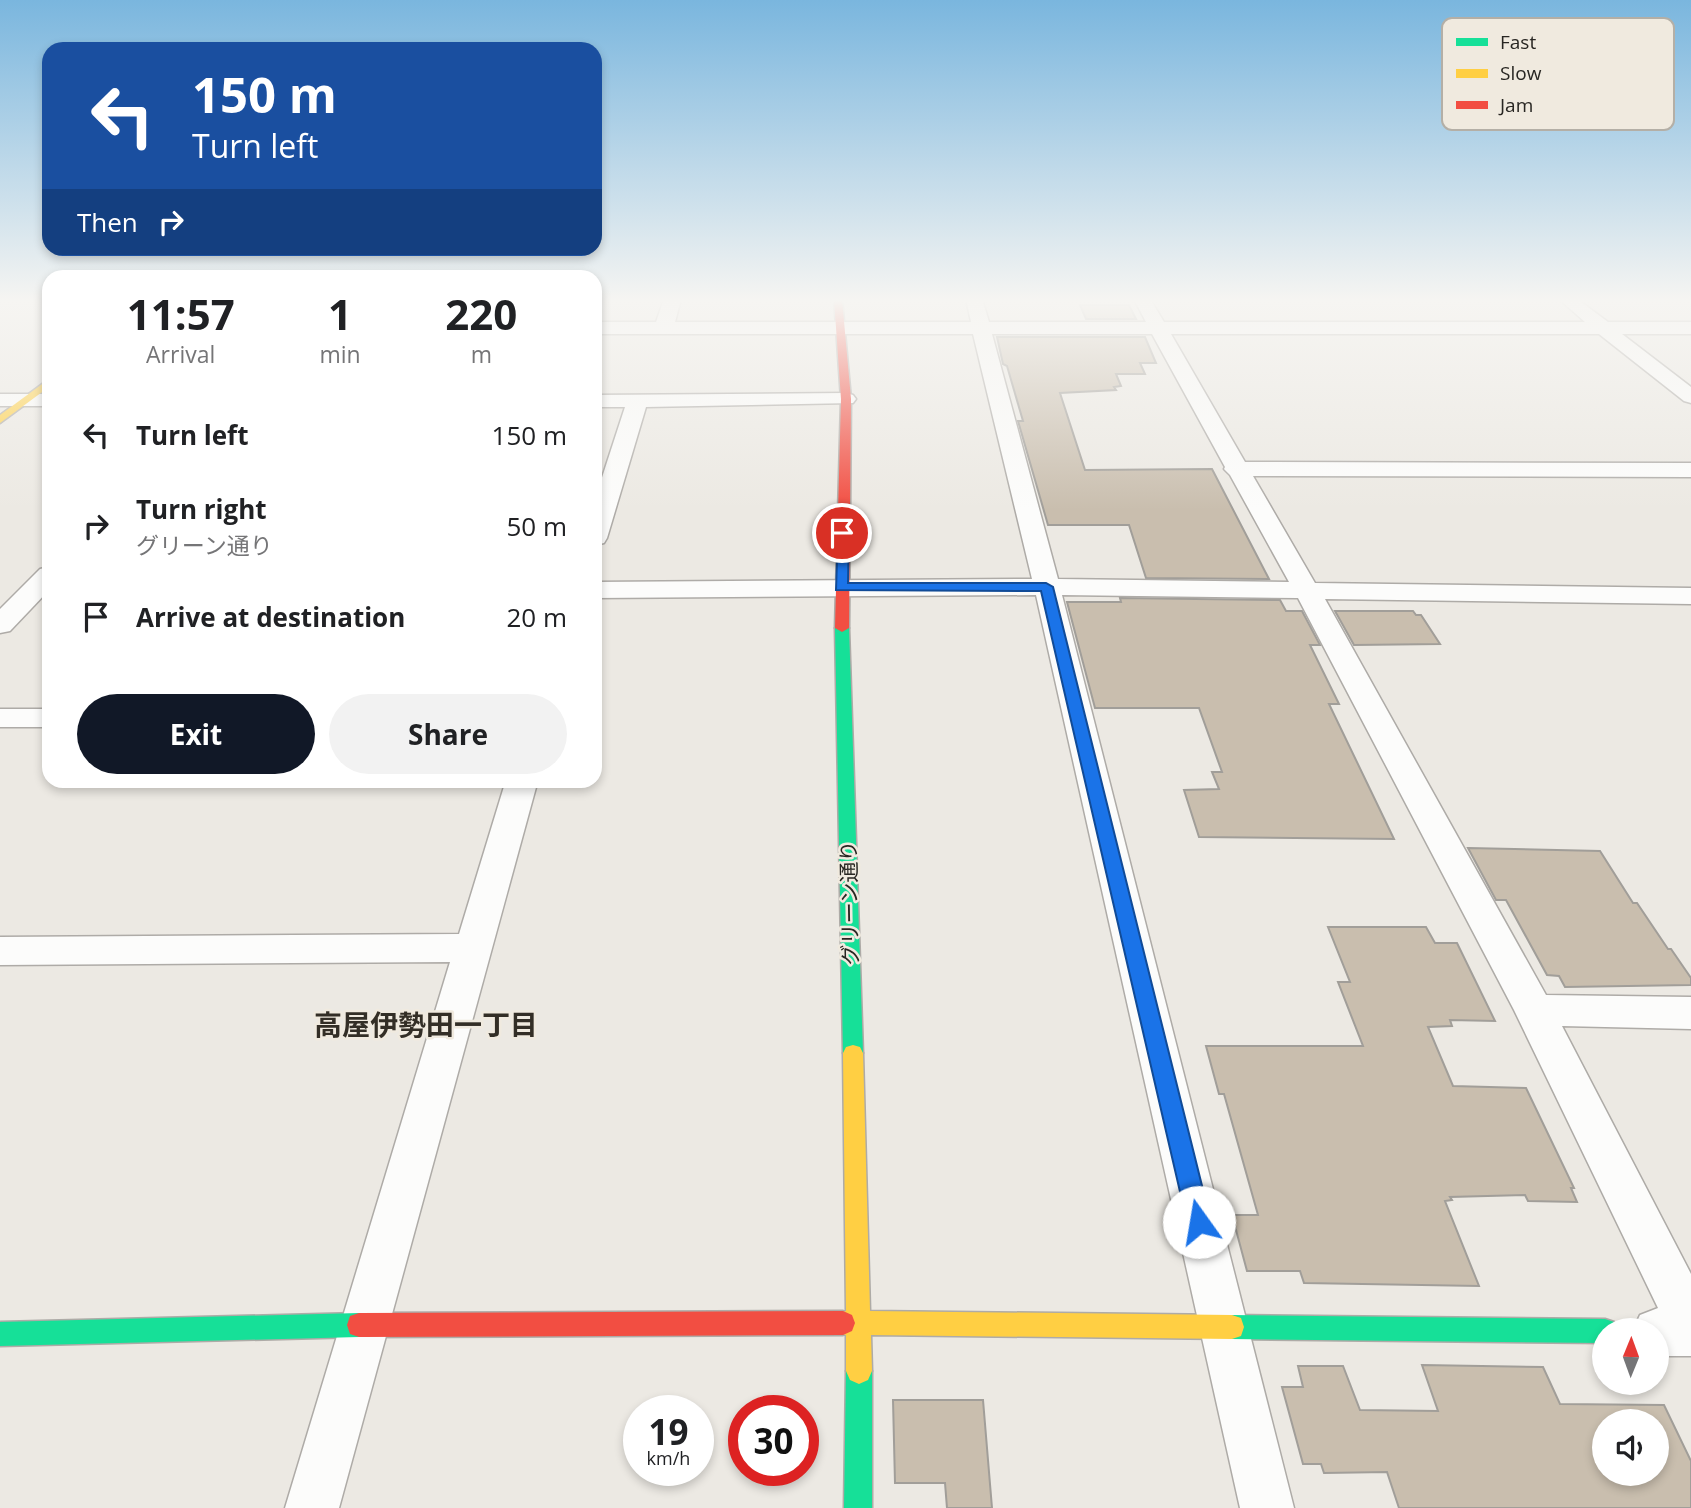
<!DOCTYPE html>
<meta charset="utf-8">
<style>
:root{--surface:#fff;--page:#f2f2f2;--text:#202124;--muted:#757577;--accent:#111827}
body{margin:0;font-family:"Open Sans","Noto Sans JP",sans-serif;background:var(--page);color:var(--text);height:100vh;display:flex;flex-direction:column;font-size:26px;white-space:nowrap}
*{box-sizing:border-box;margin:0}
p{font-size:23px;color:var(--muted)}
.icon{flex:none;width:38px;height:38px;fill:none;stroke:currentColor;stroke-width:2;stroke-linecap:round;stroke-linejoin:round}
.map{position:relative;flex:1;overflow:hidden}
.sheet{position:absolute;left:42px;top:270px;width:560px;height:518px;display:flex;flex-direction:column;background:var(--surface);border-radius:21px;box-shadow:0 4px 10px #0003}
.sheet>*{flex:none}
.top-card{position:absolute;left:42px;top:42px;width:560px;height:214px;border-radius:21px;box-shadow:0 4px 10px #0003;background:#1a4fa0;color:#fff;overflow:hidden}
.needle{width:46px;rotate:1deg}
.tools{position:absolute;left:1592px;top:1318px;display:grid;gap:14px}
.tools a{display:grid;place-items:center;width:77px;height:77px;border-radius:50%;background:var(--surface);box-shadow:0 4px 10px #0003;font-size:35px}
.speed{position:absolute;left:623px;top:1395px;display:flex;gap:14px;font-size:35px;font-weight:700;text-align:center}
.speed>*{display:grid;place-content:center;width:91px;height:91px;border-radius:50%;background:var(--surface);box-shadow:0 4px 10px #0003;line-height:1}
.speed small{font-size:18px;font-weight:400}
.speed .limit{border:10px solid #d22;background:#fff;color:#111}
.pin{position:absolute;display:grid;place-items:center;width:60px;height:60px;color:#fff;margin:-30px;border:4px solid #fff;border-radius:50%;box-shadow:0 2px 7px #0007}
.me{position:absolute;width:77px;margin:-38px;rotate:347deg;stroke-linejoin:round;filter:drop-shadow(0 0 5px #0008)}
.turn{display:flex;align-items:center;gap:24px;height:147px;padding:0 35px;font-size:32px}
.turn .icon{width:91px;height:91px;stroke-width:2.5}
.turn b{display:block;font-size:49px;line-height:60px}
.then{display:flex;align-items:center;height:66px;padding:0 35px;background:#0003;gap:14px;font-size:26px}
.eta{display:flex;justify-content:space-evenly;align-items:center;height:119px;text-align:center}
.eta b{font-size:42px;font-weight:700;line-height:49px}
.action{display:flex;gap:14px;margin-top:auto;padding:14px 35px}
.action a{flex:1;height:80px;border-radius:42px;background:var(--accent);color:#fff;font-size:28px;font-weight:700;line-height:80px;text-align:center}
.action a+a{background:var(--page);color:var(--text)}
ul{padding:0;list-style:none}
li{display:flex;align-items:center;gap:21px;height:91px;padding:0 35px}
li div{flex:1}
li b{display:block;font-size:26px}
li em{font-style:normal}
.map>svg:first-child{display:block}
.building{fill:#c9beae;stroke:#a19e99;stroke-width:2;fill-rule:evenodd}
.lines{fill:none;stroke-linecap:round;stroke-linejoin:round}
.street-casing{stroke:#aeaba7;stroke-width:3}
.fast-casing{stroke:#aeaba7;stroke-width:3}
.slow-casing{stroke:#aeaba7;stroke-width:3}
.jam-casing{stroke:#aeaba7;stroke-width:3}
.street{fill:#fcfcfb;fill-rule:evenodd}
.fast{fill:#16e098;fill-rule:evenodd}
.slow{fill:#ffcf43;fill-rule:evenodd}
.jam{fill:#f24e42;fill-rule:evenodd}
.route{fill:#1a73e8;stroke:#114b97;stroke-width:2}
.labels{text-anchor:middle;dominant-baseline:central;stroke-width:5;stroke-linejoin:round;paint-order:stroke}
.street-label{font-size:21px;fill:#282622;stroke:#f0eadf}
.near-neighbourhood-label{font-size:28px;font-weight:bold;fill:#332e26;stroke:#f0eadf}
.key{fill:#f0eadf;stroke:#b4afa6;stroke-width:2}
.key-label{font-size:19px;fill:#282622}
</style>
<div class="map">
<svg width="1691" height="1508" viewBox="0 0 1691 1508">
<rect width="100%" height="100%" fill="#ece9e3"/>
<g class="building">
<path d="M1080,305h49l7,14h-50z"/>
<path d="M997,337h148l11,26h-16l5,11h-29l5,12 -7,1 2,3 -56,3 25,77 127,-1 57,110 -123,-1 -17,-53h-81l-30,-104h5l-16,-55 -4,-2z"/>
<path d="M1120,598l160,2 6,11h16l18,34h-10l29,59h-10l65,135 -195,-2 -15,-47 35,-1 -7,-17h10l-23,-64h-104l-28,-106h54z"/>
<path d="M1335,611h78l3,4h5l19,29 -86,1z"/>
<path d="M1468,848l132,3 33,52h4l31,46h3l20,29v7l-126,2 -6,-11 -12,-1 -41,-75h-10z"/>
<path d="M1328,927h98l9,16h22l38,78 -45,-1 2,6 -24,1 25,59 73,2 48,100h-3l6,14 -49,-1 -3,-6 -75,2 2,3 -7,1 34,85 -175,-3 -4,-12h-53l-15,-56h26l-34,-121h-5l-13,-48h157l-25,-64h12z"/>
<path d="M1422,1365l121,2 17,37 104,1 27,56v47h-292l-12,-36 -63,1 -3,-9h-18l-21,-77h21l-5,-21h45l17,44 78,1zM1605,1421h52v53h-52z"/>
<path d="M893,1400h90l9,108h-45l-2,-25h-50z"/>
</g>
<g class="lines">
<defs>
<g id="street">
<path d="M664,299h17l-6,23h296l-5,-23h16l7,23h157l-12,-23h16l14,23h421l-26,-23h18l31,23h83v12h-69l69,53v16l-7,-2 -85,-67h-428l74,128 446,1v14l-438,-1 62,107 376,5v16l-366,-5 221,396 145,2v32l-129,-3 129,248v82h-34v-26h-24l7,-15 18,-7 -144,-298 -216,-412 -236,-3 232,913h-54l-204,-913 -441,3v-16l437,-3 -59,-245h-378v-12h61zM992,334h160l73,133 -1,2 6,6 59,107 -231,-3z"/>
<path d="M846,393l7,2 3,4 -3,4 -207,4 -39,131 -3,5 -9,2v-46l30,-92h-30v-12z"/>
<rect x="0" y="394" width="49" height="12"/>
<path d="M49,567v23l-39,41 -10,2v-24l40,-40z"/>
<rect x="0" y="709" width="49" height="18"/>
<path d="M506,780h32l-199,728h-54l165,-546 -450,3v-28l459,-3z"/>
</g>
<g id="fast">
<path d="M842,624l7,4 14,425 -3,6 -7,2 -7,-2 -3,-6 -8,-425z"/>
<path d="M359,1313l9,3 3,9 -3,9 -9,3 -359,9v-24z"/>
<path d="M1232,1315l373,4 9,3 3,8h-12v13l-373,-4 -9,-3 -3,-9 3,-9z"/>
<path d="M859,1358l9,4 4,9v137h-28l2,-137 4,-9z"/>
</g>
<g id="slow">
<path d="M49,379v8l-49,36v-8z"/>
<path d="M853,1045l7,2 3,6 7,258 362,4 9,3 3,9 -3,9 -9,3 -361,-4 1,36 -4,9 -9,4 -9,-4 -4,-9v-36l-12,-4 -3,-8 3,-8 12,-4 -3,-258 3,-6z"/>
</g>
<g id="jam">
<path d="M834,299h8l9,100 -2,229 -7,4 -7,-4 6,-229z"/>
<path d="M843,1311l9,4 3,8 -3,8 -9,4 -484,2 -9,-3 -3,-9 3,-9 9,-3z"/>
</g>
</defs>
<use href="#street" class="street-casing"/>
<use href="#fast" class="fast-casing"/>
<use href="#slow" class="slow-casing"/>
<use href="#jam" class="jam-casing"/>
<use href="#street" class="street"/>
<use href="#fast" class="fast"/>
<use href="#slow" class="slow"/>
<use href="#jam" class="jam"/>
</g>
<linearGradient id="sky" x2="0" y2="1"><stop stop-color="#7ab6de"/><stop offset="0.59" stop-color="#f6f5f2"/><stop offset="1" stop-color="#f6f5f2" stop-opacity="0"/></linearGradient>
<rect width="1691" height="510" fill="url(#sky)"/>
<path class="route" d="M838,531l11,2 -1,50h198l7,4 158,635 -4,8 -8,3 -8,-3 -4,-8 -146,-631 -205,-1z"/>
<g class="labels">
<g class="street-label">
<text transform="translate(849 903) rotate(-91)">グリーン通り</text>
</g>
<g class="near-neighbourhood-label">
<text x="426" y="1024">高屋伊勢田一丁目</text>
</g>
</g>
<rect x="1442" y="18" width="232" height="112" rx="10" class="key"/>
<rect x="1456" y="38" width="32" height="8" fill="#16e098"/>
<rect x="1456" y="69" width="32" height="9" fill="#ffcf43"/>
<rect x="1456" y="101" width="32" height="8" fill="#f24e42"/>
<g class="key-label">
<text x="1500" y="49">Fast</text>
<text x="1500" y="80">Slow</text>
<text x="1500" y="112">Jam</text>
</g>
</svg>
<div class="tools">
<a><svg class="needle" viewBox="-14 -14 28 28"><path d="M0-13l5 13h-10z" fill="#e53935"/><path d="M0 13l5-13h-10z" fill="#757577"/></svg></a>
<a><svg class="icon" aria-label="sound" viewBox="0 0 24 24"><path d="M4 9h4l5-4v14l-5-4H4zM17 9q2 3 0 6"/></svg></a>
</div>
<div class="speed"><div>19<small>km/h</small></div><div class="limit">30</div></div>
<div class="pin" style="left:842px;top:533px;background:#d93025"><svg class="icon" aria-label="arrive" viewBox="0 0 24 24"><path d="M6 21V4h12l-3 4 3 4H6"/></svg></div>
<svg class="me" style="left:1199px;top:1222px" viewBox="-20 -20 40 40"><circle r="19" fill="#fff"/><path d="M0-13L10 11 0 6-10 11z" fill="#1a73e8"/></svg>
<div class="top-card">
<div class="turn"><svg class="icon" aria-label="left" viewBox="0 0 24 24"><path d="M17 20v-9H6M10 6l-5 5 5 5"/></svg><div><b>150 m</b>Turn left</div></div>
<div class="then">Then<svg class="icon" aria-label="right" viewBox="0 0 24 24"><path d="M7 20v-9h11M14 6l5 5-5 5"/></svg></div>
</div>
<section class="sheet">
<div class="eta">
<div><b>11:57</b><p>Arrival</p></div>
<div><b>1</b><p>min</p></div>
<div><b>220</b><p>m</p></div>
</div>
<ul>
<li><svg class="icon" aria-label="left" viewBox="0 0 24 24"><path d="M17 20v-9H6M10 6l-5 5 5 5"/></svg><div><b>Turn left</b></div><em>150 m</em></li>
<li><svg class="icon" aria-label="right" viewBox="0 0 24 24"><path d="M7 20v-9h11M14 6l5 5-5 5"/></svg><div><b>Turn right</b><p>グリーン通り</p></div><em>50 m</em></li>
<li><svg class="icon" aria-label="arrive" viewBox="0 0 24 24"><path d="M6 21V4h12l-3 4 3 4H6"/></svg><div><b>Arrive at destination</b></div><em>20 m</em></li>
</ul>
<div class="action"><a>Exit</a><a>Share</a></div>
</section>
</div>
